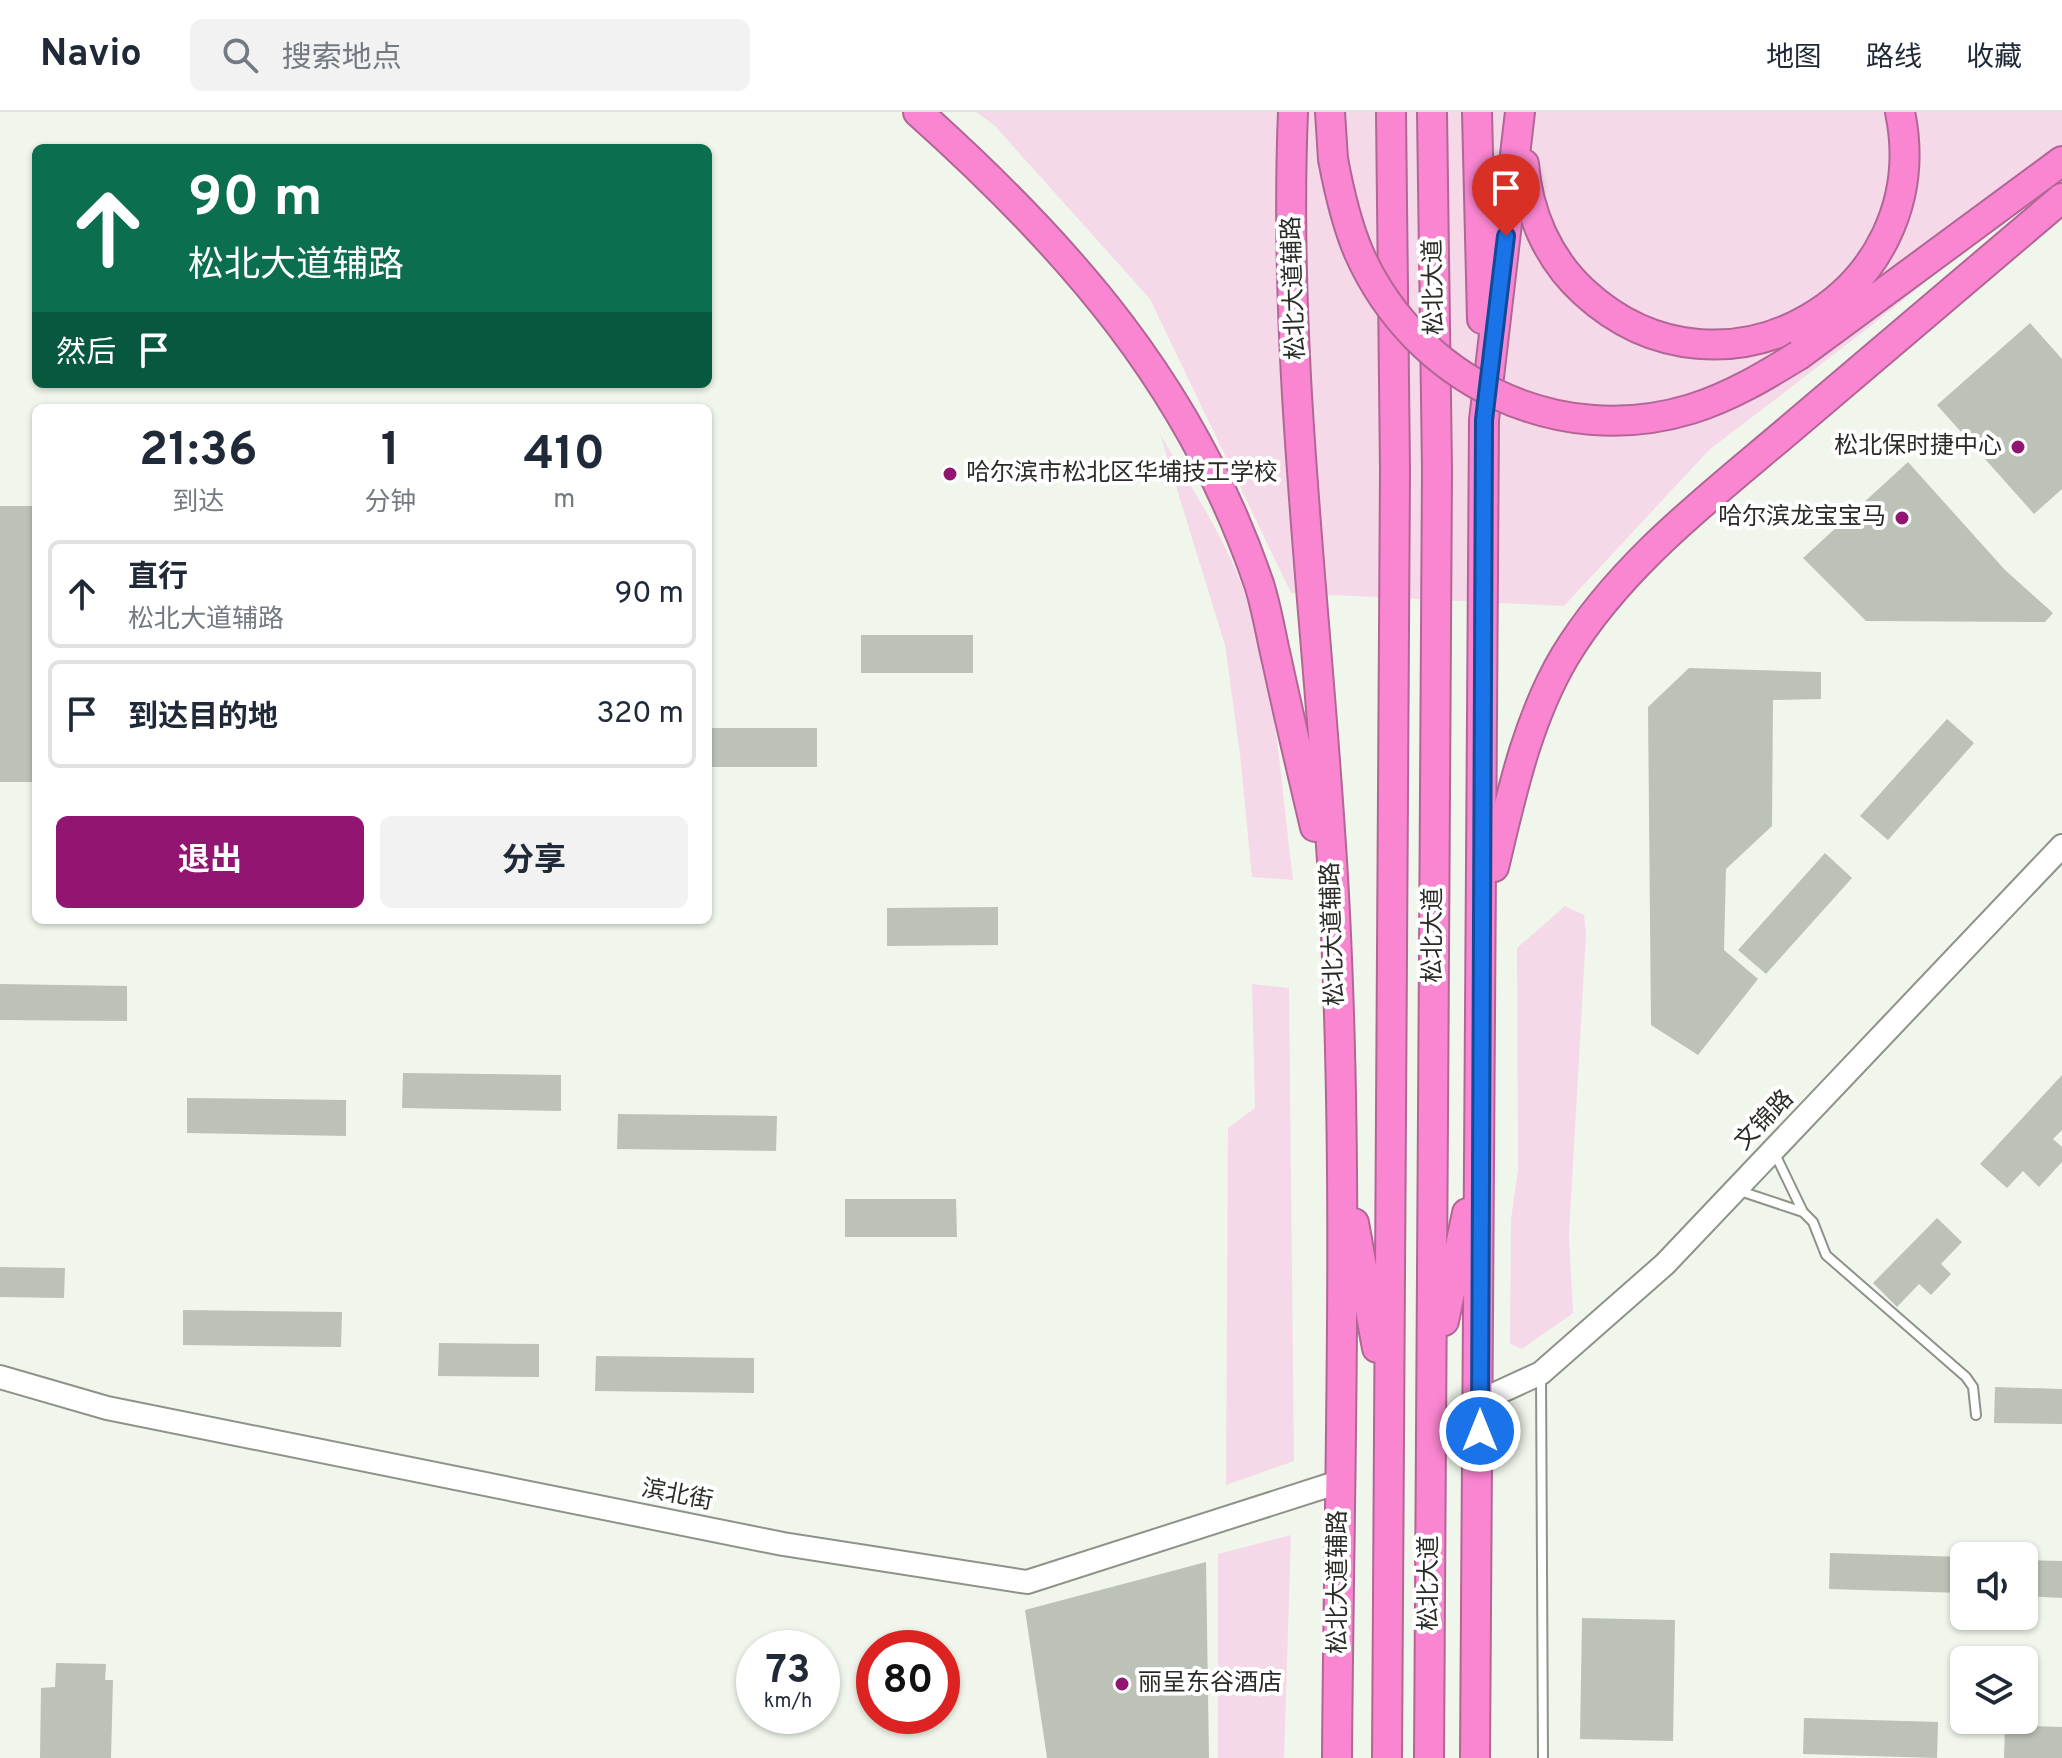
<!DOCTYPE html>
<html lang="zh">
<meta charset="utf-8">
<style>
:root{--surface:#fff;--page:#f2f2f3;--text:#1f2937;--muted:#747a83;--line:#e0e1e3;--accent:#921571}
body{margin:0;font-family:Overpass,"Noto Sans SC",sans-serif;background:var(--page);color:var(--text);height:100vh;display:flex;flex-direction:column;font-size:30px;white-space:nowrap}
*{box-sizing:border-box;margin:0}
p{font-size:26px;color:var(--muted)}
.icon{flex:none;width:44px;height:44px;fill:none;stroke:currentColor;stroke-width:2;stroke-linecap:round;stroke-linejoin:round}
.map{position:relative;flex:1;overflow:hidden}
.drawer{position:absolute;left:32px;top:292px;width:680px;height:520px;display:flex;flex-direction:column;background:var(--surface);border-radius:12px;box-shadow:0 2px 6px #0004}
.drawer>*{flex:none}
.banner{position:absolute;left:32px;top:32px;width:680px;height:244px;border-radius:12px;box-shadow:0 2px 6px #0004;background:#0b6e4f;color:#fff;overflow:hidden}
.fabs{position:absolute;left:1950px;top:1430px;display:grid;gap:16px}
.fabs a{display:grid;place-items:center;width:88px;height:88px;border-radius:12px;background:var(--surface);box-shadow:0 2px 6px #0004;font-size:40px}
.speed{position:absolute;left:736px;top:1518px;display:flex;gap:16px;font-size:40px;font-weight:700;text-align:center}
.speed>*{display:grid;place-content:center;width:104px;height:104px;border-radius:50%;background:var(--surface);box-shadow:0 2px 6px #0004;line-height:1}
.speed small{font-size:20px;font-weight:400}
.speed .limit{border:12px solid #d22;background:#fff;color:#111}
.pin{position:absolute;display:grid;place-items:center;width:68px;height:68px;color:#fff;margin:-82px -34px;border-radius:50% 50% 50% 0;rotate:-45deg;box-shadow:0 0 8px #0007}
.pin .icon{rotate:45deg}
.me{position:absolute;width:88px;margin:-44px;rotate:0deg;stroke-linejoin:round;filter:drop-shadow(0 0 6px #0008)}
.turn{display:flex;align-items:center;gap:28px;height:168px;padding:0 24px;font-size:36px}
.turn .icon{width:104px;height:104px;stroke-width:2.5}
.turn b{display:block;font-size:56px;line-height:68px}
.then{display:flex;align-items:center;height:76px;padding:0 24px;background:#0003;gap:16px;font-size:30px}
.eta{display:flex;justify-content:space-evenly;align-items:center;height:136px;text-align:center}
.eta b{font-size:48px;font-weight:700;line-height:56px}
.action{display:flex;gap:16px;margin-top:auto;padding:16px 24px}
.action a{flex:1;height:92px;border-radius:12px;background:var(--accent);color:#fff;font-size:32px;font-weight:700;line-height:92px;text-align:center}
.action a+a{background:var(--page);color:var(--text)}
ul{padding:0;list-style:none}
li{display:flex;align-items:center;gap:24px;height:108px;margin:0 16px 12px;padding:0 8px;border:4px solid var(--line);border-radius:12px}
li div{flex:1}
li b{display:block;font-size:30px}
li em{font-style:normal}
header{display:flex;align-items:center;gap:48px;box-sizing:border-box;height:112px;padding:0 40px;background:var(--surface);border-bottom:2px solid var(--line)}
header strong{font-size:38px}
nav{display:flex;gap:44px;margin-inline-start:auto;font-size:28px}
.search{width:560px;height:72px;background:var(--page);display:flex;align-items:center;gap:20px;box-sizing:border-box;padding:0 28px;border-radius:12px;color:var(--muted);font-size:30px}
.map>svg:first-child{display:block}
.green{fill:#f5d9e9}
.building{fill:#bcc2b7}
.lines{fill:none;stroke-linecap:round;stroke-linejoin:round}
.lane-casing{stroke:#8d9388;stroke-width:12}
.secondary-casing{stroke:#8d9388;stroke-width:26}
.highway-casing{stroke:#b16696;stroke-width:32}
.lane{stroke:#fff;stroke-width:8}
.secondary{stroke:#fff;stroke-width:22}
.highway{stroke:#fa86d1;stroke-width:28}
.highway-bridge-casing{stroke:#b16696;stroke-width:32;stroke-linecap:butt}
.highway-bridge{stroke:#fa86d1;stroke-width:28}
.route-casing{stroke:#114b97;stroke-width:20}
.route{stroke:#1a73e8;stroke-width:14}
.poi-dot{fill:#921571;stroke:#fff;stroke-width:3}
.labels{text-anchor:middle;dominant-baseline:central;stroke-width:8;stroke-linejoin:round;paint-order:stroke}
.street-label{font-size:24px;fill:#292c27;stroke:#fff}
.poi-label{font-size:24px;fill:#292c27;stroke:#fff;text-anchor:end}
</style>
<header>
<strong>Navio</strong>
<div class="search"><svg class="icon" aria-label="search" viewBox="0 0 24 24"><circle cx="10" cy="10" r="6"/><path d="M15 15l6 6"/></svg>搜索地点</div>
<nav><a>地图</a><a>路线</a><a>收藏</a></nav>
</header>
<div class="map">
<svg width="2062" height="1646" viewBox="0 0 2062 1646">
<rect width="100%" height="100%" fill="#f0f6eb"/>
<g class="green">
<path d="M976,0h1086v60l-195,157 -158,121 -145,156 -273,-13 -141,-294 -156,-174z"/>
<path d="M1160,322c29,50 64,102 84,157 32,89 37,195 49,289l-41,-3 -12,-123 -15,-109z"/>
<path d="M1565,794l19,9 2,19 -17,301 4,78 -51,36 -12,-5 1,-125 7,-49 -1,-222z"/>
<path d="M1252,872l37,4 5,473 -68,24 2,-357 27,-20z"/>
<path d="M1291,1423l-7,223h-66v-204z"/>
</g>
<g class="building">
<path d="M2030,211l32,36v130l-28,25 -97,-109z"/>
<path d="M1908,350l97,108 48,43 -8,9 -179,-1 -63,-63z"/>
<rect x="0" y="394" width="36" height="276"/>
<rect x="861" y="523" width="112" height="38"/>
<path d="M1689,556l132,4v27l-48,1 -1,126 -46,43 -2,81 34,29 -60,76 -47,-30 -3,-318z"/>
<path d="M1947,607l27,24 -86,97 -28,-24z"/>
<rect x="708" y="616" width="109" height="39"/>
<path d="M1825,741l27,25 -86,96 -28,-24z"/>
<path d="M998,795v38l-111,1v-38z"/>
<path d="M0,872l127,2v35l-127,-1z"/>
<path d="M403,961l158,2v36l-159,-3z"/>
<path d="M2062,963v55l-9,9 9,8v15l-23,25 -16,-16 -16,17 -27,-24z"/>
<path d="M187,986l159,2v36l-159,-3z"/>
<path d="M618,1002l159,2 -1,35 -159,-2z"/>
<path d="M845,1087h111l1,38h-112z"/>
<path d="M1937,1106l25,24 -21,22 10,10 -20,21 -12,-11 -22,23 -24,-24z"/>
<path d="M0,1155l65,1 -1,30 -64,-1z"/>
<path d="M183,1198l159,2 -1,35 -158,-2z"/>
<path d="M439,1231l100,1v33l-101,-1z"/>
<path d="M596,1244l158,2v35l-159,-2z"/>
<path d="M1995,1275l67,2v35l-68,-1z"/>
<path d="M1830,1441l134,4 -1,36 -134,-4z"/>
<path d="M2024,1448l38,1v37l-38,-2z"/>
<path d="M1206,1450l3,196h-162l-22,-148z"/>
<path d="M1582,1506l93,2 -2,121 -93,-2z"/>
<path d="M56,1551l50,1 -1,16h8l-2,78h-71l1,-70 14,-1z"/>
<path d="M1804,1606l134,4 -1,36 -134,-4z"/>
<path d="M2005,1613l57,2v31h-58z"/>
</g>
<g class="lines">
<defs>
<g id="lane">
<path d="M1740,1079l63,21 -28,-58"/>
<path d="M1803,1100l10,10 13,33 140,122 7,10 3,28"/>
<path d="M1541,1263l2,383"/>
</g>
<g id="secondary">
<path d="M0,1265l107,31 676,136 244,38 312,-100"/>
<path d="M1480,1289l61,-28 124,-109 397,-418"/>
</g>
<g id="highway">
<path d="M918,0c152,136 274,275 341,472 8,25 12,52 18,77 12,56 25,111 38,166"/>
<path d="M1293,0c-11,267 29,535 42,802 14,281 4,563 2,844"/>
<path d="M1330,0l3,47"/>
<path d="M1477,0l5,207"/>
<path d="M1524,52c4,49 24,95 60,128 140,129 354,2 316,-180"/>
<path d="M1799,243l263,-194"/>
<path d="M1494,755c17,-71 33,-147 71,-211 55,-91 145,-159 225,-227 91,-77 181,-154 272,-231"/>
<path d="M1354,1111l23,125"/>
<path d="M1444,1209l23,-108"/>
<path d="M1387,1646l8,-1288 -4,-358"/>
<path d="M1429,1646l8,-1288 -5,-358"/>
<path d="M1475,1646l9,-1338 36,-308"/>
</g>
</defs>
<use href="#lane" class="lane-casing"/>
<use href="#secondary" class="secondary-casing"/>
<use href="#highway" class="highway-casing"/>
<use href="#lane" class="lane"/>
<use href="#secondary" class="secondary"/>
<use href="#highway" class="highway"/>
<defs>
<path id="highway-bridge" d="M1333,47c6,32 13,64 26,94 56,127 198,197 332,156 39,-12 74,-33 108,-54"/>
</defs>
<use href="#highway-bridge" class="highway-bridge-casing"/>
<use href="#highway-bridge" class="highway-bridge"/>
</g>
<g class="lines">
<defs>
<path id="route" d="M1480,1319l4,-1011 22,-184"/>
</defs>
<use href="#route" class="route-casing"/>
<use href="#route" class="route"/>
</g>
<g class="poi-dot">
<circle cx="2018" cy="335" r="8"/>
<circle cx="950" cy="362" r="8"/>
<circle cx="1902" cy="406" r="8"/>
<circle cx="1122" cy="1572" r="8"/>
</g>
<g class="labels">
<g class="street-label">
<text transform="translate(1435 175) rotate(-91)">松北大道</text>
<text transform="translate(1295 176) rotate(-92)">松北大道辅路</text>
<text transform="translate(1334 822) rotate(-92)">松北大道辅路</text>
<text transform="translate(1434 823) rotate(-90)">松北大道</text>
<text transform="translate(1765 1009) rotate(-46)">文锦路</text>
<text transform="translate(677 1384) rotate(11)">滨北街</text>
<text transform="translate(1339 1470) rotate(-90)">松北大道辅路</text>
<text transform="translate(1430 1471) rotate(-90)">松北大道</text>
</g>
<g class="poi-label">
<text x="2002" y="335">松北保时捷中心</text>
<text x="966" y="362" text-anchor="start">哈尔滨市松北区华埔技工学校</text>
<text x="1886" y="406">哈尔滨龙宝宝马</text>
<text x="1138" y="1572" text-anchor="start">丽呈东谷酒店</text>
</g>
</g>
</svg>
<div class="fabs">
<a><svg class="icon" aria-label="sound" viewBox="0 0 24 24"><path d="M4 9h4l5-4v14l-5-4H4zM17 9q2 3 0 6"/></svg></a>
<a><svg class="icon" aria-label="layers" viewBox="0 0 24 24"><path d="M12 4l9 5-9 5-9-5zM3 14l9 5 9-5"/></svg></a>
</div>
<div class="speed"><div>73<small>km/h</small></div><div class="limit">80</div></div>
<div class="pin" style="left:1506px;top:124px;background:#d93025"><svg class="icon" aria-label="arrive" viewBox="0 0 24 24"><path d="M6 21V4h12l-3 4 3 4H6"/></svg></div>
<svg class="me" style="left:1480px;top:1319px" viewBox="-20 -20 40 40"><circle r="17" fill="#1a73e8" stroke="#fff" stroke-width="3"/><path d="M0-11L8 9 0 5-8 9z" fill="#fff"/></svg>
<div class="banner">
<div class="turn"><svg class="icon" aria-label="ahead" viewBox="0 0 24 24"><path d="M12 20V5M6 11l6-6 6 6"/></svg><div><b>90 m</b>松北大道辅路</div></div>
<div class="then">然后<svg class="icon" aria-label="arrive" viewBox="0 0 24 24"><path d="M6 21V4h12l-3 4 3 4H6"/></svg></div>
</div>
<section class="drawer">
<div class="eta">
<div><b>21:36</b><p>到达</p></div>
<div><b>1</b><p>分钟</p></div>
<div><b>410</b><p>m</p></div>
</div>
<ul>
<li><svg class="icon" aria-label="ahead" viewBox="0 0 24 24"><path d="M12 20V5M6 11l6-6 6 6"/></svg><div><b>直行</b><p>松北大道辅路</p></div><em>90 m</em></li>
<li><svg class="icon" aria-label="arrive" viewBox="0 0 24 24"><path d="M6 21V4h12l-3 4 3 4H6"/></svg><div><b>到达目的地</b></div><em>320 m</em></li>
</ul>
<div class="action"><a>退出</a><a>分享</a></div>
</section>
</div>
